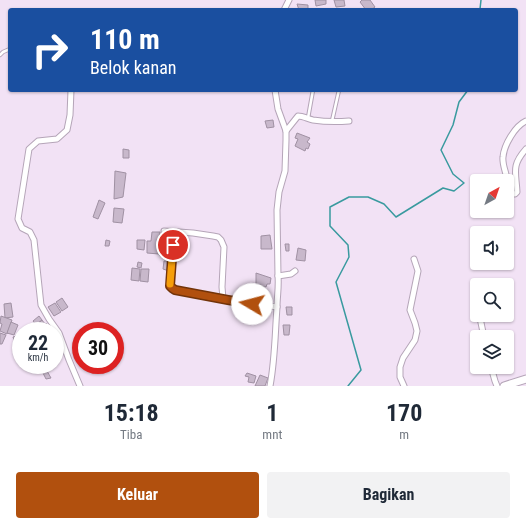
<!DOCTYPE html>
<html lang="id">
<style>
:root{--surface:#fff;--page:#f2f2f3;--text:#1f2937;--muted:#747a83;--accent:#b1500e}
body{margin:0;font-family:"Roboto Condensed",sans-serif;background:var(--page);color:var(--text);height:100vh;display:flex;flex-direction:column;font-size:15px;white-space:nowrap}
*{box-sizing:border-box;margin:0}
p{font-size:13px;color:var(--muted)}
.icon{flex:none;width:22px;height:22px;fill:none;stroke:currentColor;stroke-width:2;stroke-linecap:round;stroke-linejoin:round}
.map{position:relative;height:386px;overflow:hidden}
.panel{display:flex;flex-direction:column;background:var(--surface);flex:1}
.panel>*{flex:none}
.top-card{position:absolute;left:8px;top:8px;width:510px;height:84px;border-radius:4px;box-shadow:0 1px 3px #0004;background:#1a4fa0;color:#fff;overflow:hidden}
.needle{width:26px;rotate:40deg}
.buttons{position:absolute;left:470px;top:174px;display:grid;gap:8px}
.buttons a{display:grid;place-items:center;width:44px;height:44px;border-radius:4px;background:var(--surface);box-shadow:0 1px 3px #0004;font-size:20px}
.speed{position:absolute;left:12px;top:322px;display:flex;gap:8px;font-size:20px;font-weight:700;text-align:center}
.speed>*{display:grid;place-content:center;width:52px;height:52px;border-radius:50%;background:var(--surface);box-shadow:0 1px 3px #0004;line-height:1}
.speed small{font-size:10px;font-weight:400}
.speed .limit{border:6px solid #d22;background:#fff;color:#111}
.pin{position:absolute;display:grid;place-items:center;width:34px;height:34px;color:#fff;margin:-17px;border:2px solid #fff;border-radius:50%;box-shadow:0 1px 4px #0007}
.me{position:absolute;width:44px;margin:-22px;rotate:278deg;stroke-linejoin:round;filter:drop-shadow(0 0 3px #0008)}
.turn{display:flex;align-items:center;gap:14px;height:84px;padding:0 16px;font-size:18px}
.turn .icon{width:52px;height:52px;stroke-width:2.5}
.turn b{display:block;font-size:28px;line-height:34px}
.eta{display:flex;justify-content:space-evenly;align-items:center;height:68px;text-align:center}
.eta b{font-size:24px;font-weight:700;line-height:28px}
.primary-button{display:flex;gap:8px;margin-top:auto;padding:8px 16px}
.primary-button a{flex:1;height:46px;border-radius:4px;background:var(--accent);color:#fff;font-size:16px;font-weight:700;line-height:46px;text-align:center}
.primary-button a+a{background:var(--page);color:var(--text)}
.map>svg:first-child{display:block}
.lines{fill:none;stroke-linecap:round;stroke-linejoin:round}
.stream{stroke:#399a9f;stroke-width:1.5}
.building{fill:#c8b8cb;stroke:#a091a3}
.lane-casing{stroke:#b5a5b8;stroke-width:4.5}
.street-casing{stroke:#b5a5b8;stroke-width:7}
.secondary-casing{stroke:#b5a5b8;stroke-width:9}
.lane{stroke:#fff;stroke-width:2.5}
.street{stroke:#fff;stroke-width:5}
.secondary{stroke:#fff;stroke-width:7}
.route-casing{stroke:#733409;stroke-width:10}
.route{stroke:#b1500e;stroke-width:7}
.slow{stroke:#f59e0b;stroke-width:7}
</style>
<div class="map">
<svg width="526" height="386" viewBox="0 0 526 386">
<rect width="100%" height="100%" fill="#f2e2f5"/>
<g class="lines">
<g class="stream">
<path d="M472,10l8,-1 1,-9"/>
<path d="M348,386l13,-16 -25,-88 13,-25 -1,-12 -18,-19v-19l19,-10h19l16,7 12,13 47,-29 11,3 10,-8 -11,-9 -12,-24 12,-25 6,-23 9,-12"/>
</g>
</g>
<g class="building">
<path d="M315,0h11v4l-10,2z"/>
<path d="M334,0h10l1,6 -9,1z"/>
<path d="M362,0h8l5,7 -4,3h-5l-6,-8z"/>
<path d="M297,4l11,1v5h-9z"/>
<path d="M273,120l1,7 -7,1 -2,-7z"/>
<path d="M297,133l13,5 -3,4 3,2 -2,5 -2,-1 -1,3 -10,-5 3,-7 -3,-1z"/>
<path d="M123,149l6,1v8h-6z"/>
<path d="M115,171l11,2 -3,24 -9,2z"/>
<path d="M99,200l6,3 -7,16 -5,-2z"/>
<path d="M114,208l10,1 -2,14 -9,-1z"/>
<path d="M152,232h8l-1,8h9l-1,16h-7l-1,-2 -12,-1v-12h4z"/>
<path d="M270,235l2,14h-11v-13z"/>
<path d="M106,240l4,1 -1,5h-4z"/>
<path d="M137,240h8l-1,10 -7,-1z"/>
<path d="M285,244h4v7h-3z"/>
<path d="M298,248l8,2 -1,11 -9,-1z"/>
<path d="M164,261h5v10l-6,-2z"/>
<path d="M138,262l4,1 -1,5 -4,-1z"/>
<path d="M132,268l8,1 -1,12 -8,-1z"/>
<path d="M141,269h8l-1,13 -8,-1z"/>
<path d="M256,273l15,5 -1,6h-3l-1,3 -10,-2z"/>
<path d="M62,298l6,9 -6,4 -6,-9z"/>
<path d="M11,303l2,14 -8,1 -1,-14z"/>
<path d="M55,303l6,9 -7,4 -6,-9z"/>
<path d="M286,307h6v8h-5z"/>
<path d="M1,316l11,4 -5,14 -7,-3 2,-7 -2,-1z"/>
<path d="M39,316l3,4 -6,5 -3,-4z"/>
<path d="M42,320l3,4 -6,5 -4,-3z"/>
<path d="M11,322l7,3 -4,10 -7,-2z"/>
<path d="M46,323l5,6 -2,2h-11z"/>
<path d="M283,325h7l-1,10h-5z"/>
<path d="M0,333l6,2 -4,9h-2z"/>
<path d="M19,335l2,5v13l-2,1 -6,-17z"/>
<path d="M116,340l5,2 -2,3 -3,-1z"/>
<path d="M38,365h6l2,4 -6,2z"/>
<path d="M47,371l4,7 -5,1 -3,-6z"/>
<path d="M247,373l9,3 -2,7 -6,-1 1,-5 -4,-1z"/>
<path d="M260,375l8,3 -3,8h-10z"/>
</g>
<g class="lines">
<defs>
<g id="lane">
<path d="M0,55l3,-3 7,-3"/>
<path d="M308,118l5,-28"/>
<path d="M332,121l7,-31"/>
</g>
<g id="street">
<path d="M284,10l5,-10"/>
<path d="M71,90l-1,25 -3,15 -10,9 -19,2 -9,8 -11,70 4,9 8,4 4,8 7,65 8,14 10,14 10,27 11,26"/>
<path d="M526,121c-11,5 -22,24 -23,36 -1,7 3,15 4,22 1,5 2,11 5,15h3l2,-2c-1,-20 -6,-26 9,-43"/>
<path d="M286,131l12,-15c5,0 10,3 15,4 13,2 24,2 36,1"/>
<path d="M164,231l29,2 20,3 5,1 3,3 3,7 -2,40 1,12 5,1 49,7"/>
<path d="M174,232l-4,54 2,2 3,2 48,9"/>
<path d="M278,276l13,-2 4,-3"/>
<path d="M480,318l4,19"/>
<path d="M491,367l4,14 2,5"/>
<path d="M270,386c5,-26 5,-52 7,-79 0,-10 2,-20 1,-31l-1,-66 2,-18 6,-21 1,-31v-9l-8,-22 -3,-19"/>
<path d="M404,386l-4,-9v-10l3,-9 12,-18 2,-9 -2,-8 -5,-13 8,-39 -4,-12"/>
</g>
<path id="secondary" d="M504,386l22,-7"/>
</defs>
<use href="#lane" class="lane-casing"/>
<use href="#street" class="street-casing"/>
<use href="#secondary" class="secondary-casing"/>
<use href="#lane" class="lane"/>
<use href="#street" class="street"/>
<use href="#secondary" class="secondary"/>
</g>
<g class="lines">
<defs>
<path id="route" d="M173,245l-3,41 2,2 3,2 53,10 24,4"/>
</defs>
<use href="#route" class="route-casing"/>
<use href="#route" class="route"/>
<path class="slow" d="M170,284l2,-25"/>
</g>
</svg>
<div class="buttons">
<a><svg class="needle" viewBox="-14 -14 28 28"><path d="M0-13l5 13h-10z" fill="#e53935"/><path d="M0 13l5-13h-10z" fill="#747a83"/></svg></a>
<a><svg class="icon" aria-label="sound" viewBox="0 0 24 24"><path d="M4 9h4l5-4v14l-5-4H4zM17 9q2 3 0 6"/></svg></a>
<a><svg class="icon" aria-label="search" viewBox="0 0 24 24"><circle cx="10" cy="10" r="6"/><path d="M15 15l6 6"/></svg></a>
<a><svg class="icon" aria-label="layers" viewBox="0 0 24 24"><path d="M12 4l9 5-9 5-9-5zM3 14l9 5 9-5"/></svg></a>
</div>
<div class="speed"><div>22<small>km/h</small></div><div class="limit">30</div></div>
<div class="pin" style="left:173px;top:245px;background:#d93025"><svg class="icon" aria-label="arrive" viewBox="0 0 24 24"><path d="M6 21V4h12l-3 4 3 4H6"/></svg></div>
<svg class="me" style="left:252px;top:304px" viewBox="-20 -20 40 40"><circle r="19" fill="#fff"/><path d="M0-13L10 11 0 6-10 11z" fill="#b1500e"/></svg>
<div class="top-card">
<div class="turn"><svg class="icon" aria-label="right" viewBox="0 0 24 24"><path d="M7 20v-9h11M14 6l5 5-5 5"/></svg><div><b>110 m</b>Belok kanan</div></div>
</div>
</div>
<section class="panel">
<div class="eta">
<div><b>15:18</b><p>Tiba</p></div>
<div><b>1</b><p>mnt</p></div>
<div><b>170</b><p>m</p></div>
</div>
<div class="primary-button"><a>Keluar</a><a>Bagikan</a></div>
</section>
